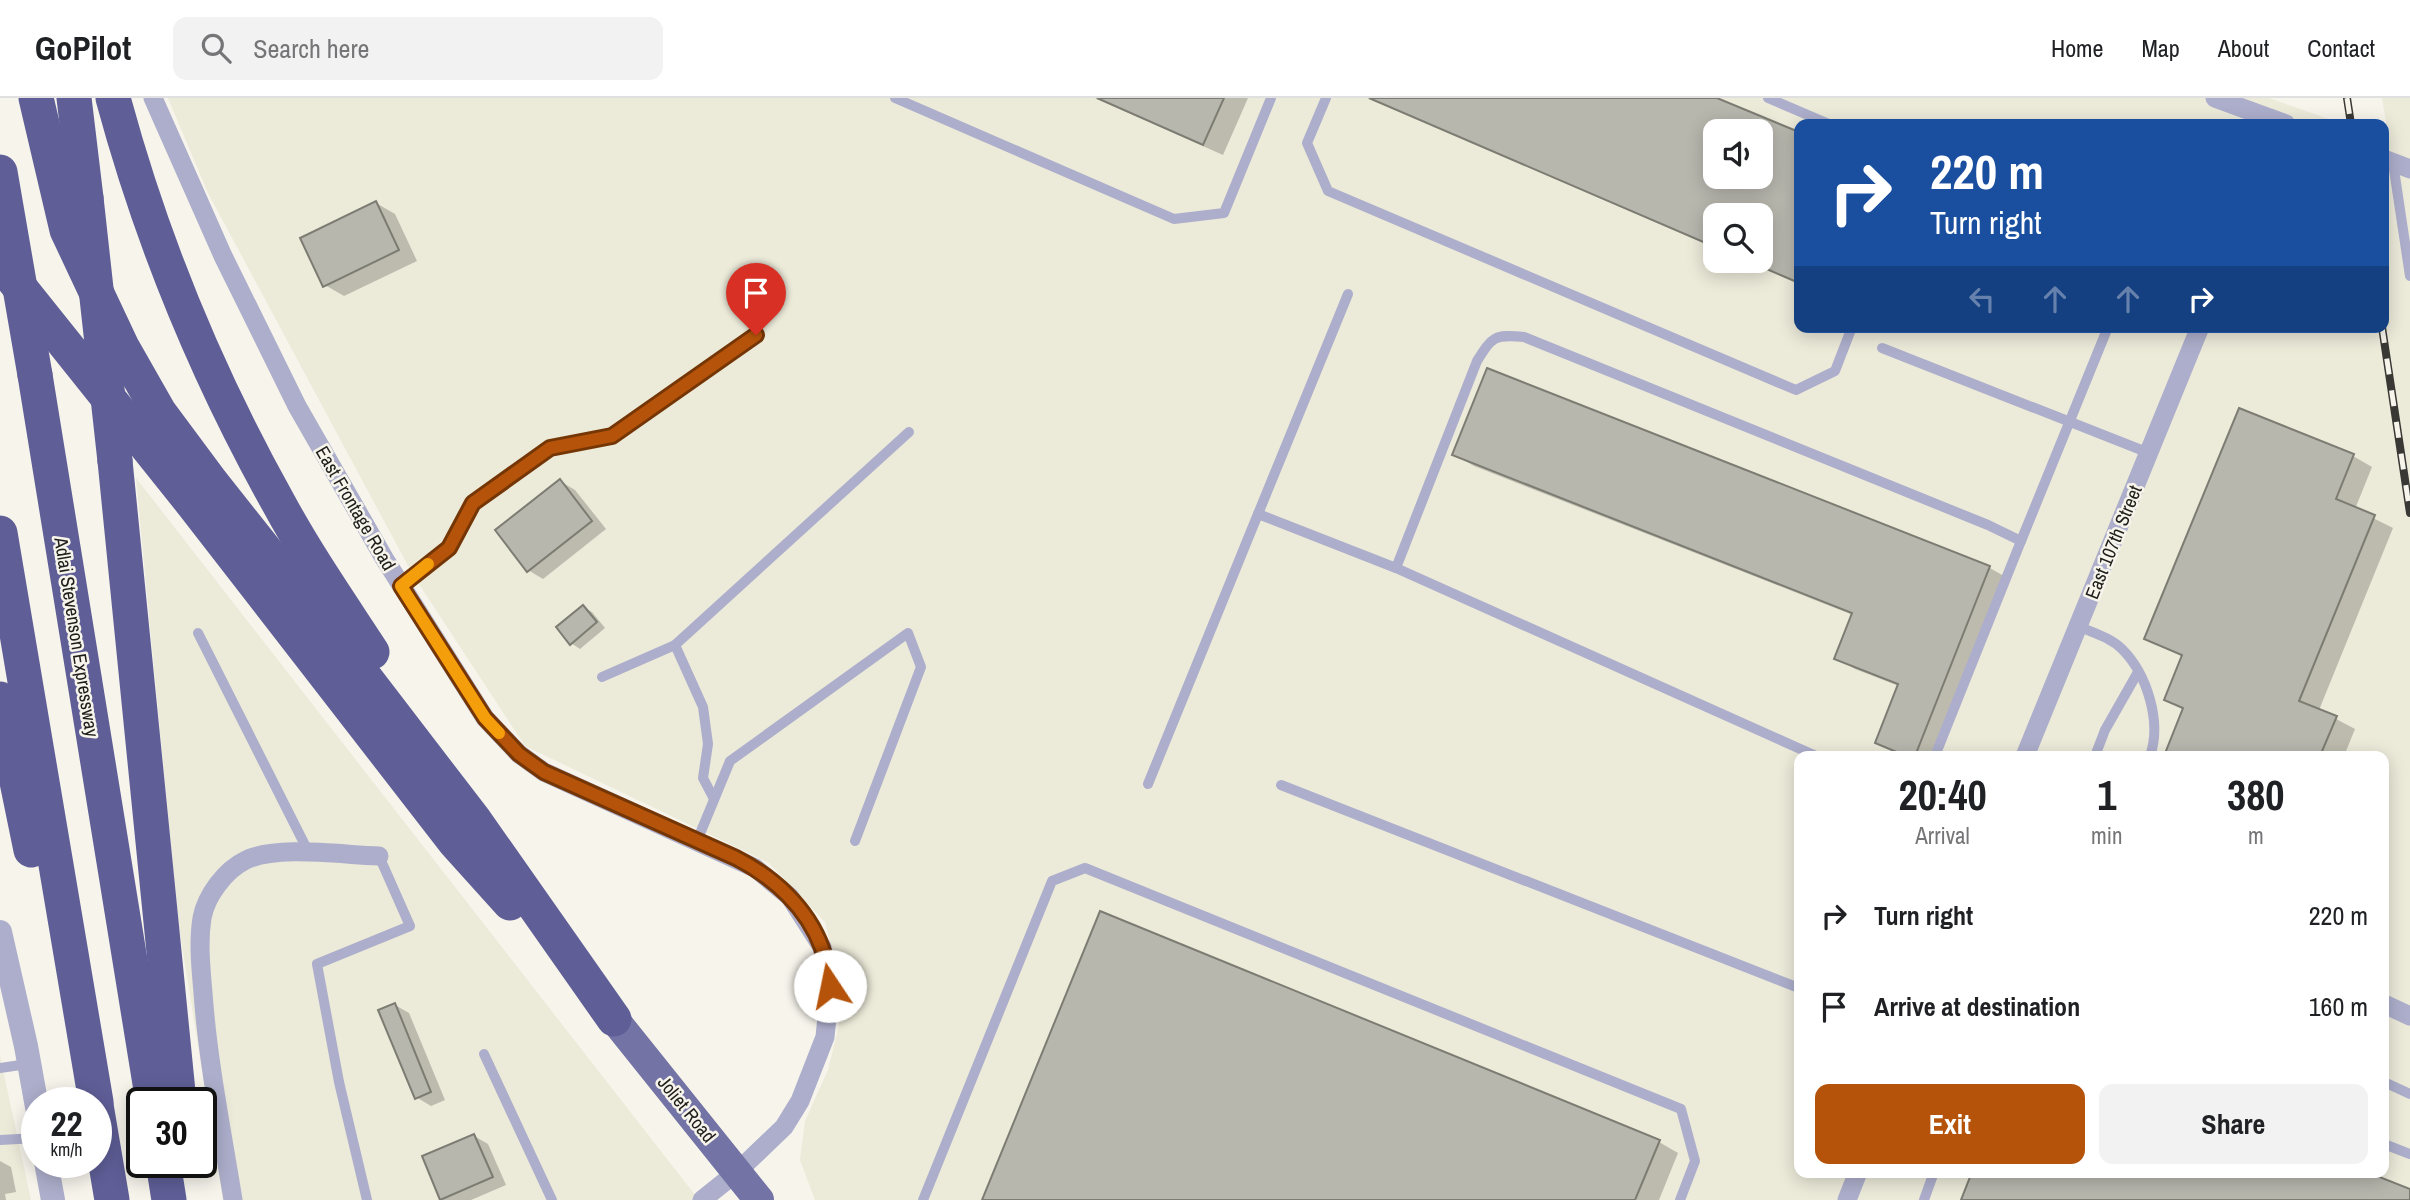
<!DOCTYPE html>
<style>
:root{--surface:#fff;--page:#f2f2f2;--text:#202124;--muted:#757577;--line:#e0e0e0;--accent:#b45309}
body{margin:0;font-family:"Archivo Narrow",sans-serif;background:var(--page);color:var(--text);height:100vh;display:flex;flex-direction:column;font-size:26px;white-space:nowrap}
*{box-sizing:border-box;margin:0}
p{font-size:23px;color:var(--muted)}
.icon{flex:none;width:38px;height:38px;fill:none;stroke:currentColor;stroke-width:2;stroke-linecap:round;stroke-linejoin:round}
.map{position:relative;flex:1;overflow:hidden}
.side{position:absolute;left:1794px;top:653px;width:595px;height:427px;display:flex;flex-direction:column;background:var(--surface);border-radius:14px;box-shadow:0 4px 18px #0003}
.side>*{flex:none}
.hud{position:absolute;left:1794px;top:21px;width:595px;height:214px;border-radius:14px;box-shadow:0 4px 18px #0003;background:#1a4fa0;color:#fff;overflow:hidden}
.controls{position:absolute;left:1703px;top:21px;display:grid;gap:14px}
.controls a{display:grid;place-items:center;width:70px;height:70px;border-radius:14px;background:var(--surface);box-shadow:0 4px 18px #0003;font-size:35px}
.speed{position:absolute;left:21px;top:989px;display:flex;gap:14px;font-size:35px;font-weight:700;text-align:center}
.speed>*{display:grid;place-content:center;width:91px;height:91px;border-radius:50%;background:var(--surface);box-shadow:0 4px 18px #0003;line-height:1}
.speed small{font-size:18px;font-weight:400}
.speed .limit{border:4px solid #111;border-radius:10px;background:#fff;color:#111}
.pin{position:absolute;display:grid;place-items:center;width:60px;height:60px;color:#fff;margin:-72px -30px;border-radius:50% 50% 50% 0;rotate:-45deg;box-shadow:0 0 7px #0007}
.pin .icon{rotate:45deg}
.me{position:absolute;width:77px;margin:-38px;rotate:349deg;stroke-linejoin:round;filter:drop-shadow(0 0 5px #0008)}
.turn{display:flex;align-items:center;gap:24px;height:147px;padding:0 21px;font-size:32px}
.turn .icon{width:91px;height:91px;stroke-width:2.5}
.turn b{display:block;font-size:49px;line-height:60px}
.lanes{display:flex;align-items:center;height:66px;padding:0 21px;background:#0003;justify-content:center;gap:35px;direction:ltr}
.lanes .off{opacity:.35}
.eta{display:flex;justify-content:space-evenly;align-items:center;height:119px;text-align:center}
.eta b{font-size:42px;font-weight:700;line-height:49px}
.cta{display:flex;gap:14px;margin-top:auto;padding:14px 21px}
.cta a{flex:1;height:80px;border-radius:14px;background:var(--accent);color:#fff;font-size:28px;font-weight:700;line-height:80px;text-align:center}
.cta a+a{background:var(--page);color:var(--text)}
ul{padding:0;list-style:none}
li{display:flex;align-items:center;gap:21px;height:91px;padding:0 21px}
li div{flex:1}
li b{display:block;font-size:26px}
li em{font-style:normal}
header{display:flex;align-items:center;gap:42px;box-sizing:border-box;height:98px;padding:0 35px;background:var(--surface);border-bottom:2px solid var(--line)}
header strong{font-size:33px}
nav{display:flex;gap:38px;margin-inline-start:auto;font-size:24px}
.search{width:490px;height:63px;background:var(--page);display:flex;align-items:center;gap:18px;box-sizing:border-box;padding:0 24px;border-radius:14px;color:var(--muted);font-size:26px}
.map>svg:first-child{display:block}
.built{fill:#ecead9;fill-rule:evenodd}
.shadow{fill:#0003;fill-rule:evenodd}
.building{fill:#b8b7ae;stroke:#7d7c73;stroke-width:2;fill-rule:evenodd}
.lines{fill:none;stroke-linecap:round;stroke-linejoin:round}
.service{stroke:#adaecb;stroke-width:10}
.minor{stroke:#adaecb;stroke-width:19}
.tertiary{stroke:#adaecb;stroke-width:24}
.primary{stroke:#7373a5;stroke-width:30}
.motorway{stroke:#5f5e97;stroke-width:35}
.rail-casing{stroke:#393834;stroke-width:8}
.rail{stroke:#f6f4eb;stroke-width:5;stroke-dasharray:16;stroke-linecap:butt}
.motorway-bridge{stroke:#5f5e97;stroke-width:35}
.route-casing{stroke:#753606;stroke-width:18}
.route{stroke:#b45309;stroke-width:12}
.slow{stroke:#f59e0b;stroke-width:12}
.labels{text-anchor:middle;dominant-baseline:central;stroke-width:5;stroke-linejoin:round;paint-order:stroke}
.street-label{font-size:19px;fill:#1f1e1b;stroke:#f6f4eb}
</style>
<header>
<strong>GoPilot</strong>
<div class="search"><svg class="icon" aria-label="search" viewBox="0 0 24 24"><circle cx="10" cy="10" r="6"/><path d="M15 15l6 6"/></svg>Search here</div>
<nav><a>Home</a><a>Map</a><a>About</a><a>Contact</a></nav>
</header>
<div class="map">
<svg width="2410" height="1102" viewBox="0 0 2410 1102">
<rect width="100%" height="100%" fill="#f6f4eb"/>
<g class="built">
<path d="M168,0h2101l74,26h-544v203h585v-188l5,1 -7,-42h28v1102h-1595l-15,-40 5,-39 23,-51 17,-69 -20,-79 -56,-59 -244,-117 -112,-171 -205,-382zM1715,33h45v46h-45zM1715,117h45v46h-45zM1799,658h585v416h-585z"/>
<path d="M136,380l563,722h-476l-45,-279z"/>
<path d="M0,958l31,144h-31z"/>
</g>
<g class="shadow">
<path d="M1095,0h153l-25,57z"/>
<path d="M1368,0h344l87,36v150l-54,-23h15v-46h-45v33zM1715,33h45v46h-45z"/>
<path d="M376,105l19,11 22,47 -73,35 -19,-11z"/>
<path d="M1488,272l502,198 19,11 -70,177h-37l-25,-13 22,-57 -44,-17 -19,-11 17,-43 -379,-149 -19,-11z"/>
<path d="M2353,358l19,11 -17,42 38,19 -74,182 36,19 -11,27h-179l19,-46 -18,-10 17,-43 -37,-18z"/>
<path d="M560,383l15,9 31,39 -63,50 -15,-9z"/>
<path d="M583,509l9,5 13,16 -25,21 -9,-6z"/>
<path d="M395,907l14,8 36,87 -14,6 -15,-9z"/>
<path d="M474,1038l14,8 18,41 -35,15h-27l-3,-1z"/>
<path d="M1659,1044l19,11 -19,47h-675z"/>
<path d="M0,1063l11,6 5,25 -11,2 1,6h-6z"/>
</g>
<g class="building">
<path d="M1097,0h127l-21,47z"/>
<path d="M1369,0h348l82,34v151l-39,-17v-51h-45v32zM1715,33h45v46h-45z"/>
<path d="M376,103l23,49 -76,37 -23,-49z"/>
<path d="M1487,270l503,198 -75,190h-9l-31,-13 23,-59 -64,-25 18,-46 -400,-158z"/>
<path d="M2239,310l115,46 -18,45 39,16 -76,186 38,15 -17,40h-156l19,-48 -19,-8 18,-45 -38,-16z"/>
<path d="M560,381l32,42 -65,51 -32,-42z"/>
<path d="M583,507l14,17 -27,23 -14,-18z"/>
<path d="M1100,813l560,229 -25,60h-653z"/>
<path d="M395,905l36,89 -16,7 -37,-89z"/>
<path d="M474,1036l19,43 -53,23 -18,-44z"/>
<path d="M1972,1074h395l43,17v11h-449z"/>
</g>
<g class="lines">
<g class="service">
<path d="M895,0l279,121 50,-6 47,-115"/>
<path d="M1326,0l-19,45 21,48 468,199 39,-19 17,-44"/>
<path d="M1768,0l61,26"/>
<path d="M2393,65l17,113"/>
<path d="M1882,250l267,105"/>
<path d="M1258,416l90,-220"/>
<path d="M2021,443l87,-214"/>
<path d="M401,488l48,-38 24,-45 77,-55 62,-12 144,-101"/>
<path d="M2078,528c15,7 32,11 44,23 25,25 40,73 28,107"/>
<path d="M198,535l111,220"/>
<path d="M675,547l28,62 5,37 -5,34 11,21"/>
<path d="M602,579l73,-32 234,-213"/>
<path d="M1816,658l-420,-188 81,-207c15,-24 17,-27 47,-24l464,188 33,16 -86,215"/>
<path d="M2095,658l10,-26 33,-58"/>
<path d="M1148,686l110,-270 138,54"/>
<path d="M1281,687l518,203"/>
<path d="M697,743l33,-80 178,-128 13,34 -66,174"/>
<path d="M484,956l68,146"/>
<path d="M0,970l27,-4"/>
<path d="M2384,984l26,12"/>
<path d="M0,1042l37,-2"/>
<path d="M2384,1046l26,10"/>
<path d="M367,1102l-28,-118 -22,-118 93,-38 -31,-70"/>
<path d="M923,1102l129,-319 33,-13 596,241 14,52 -15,39"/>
<path d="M1924,1102l10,-28"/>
</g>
<g class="minor">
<path d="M153,0l70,158 74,150 87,152 101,160 34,36 25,18 211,96 35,29 32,50 8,39 -5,51 -25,64 -16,26 -47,45 -35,28"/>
<path d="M2215,0l71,26"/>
<path d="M2384,61l26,10"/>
<path d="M2025,658l175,-429"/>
<path d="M2384,906l26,12"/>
<path d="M233,1102c-11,-69 -25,-137 -30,-207 -2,-24 -5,-50 -1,-75 4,-22 23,-48 44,-58 32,-15 96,-5 133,-4"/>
<path d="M1847,1102l11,-28"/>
</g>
<g class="tertiary">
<path d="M0,834l26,114 11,61"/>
<path d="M46,1064l7,38"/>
</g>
<path class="primary" d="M614,921l145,181"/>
<g class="motorway">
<path d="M36,0l31,132 55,117 37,65 52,70 119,150 145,189 139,198"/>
<path d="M74,0l12,100"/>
<path d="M113,0c38,141 94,277 165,404 28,52 62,101 94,150"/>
<path d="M13,181l180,225 262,338 55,61"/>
<path d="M35,277l118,727"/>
<path d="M115,363l64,641"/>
<path d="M0,435l96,569"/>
<path d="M0,601l31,151"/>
<path d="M96,1007l16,95"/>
<path d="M163,1064l6,38"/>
</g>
<defs>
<g id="rail">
<path d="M2347,0l4,26"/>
<path d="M2382,229l28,186"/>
</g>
</defs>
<use href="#rail" class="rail-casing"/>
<use href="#rail" class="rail"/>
<g class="motorway-bridge">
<path d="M0,74l35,203"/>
<path d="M86,100l29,263"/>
</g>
</g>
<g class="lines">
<defs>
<path id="route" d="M756,237l-144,101 -62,12 -77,55 -24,45 -48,38 84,132 34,36 25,18 192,86c37,19 71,49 86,90 4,12 6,25 8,38"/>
</defs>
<use href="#route" class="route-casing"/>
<use href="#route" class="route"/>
<path class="slow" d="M428,466l-27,22 84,132 14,15"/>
</g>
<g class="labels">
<g class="street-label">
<text transform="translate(356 410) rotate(60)">East Frontage Road</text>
<text transform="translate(2113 444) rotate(-68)">East 107th Street</text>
<text transform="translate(77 539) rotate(81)">Adlai Stevenson Expressway</text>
<text transform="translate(687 1011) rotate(51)">Joliet Road</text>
</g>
</g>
</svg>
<div class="controls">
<a><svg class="icon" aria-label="sound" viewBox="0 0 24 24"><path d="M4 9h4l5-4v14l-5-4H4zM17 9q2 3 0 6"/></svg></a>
<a><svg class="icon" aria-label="search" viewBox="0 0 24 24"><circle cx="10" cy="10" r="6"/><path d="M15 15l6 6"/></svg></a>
</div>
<div class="speed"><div>22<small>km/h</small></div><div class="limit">30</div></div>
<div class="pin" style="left:756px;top:237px;background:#d93025"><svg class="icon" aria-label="arrive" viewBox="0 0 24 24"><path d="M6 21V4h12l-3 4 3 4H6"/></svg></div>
<svg class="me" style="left:830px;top:888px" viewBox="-20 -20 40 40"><circle r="19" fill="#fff"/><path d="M0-13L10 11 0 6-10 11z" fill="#b45309"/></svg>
<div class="hud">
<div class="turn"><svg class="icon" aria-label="right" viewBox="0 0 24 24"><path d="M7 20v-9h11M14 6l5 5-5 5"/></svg><div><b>220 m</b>Turn right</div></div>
<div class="lanes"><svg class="icon off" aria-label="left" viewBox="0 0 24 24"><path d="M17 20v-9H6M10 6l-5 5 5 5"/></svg><svg class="icon off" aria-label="ahead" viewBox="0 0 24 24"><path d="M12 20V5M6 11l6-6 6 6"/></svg><svg class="icon off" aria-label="ahead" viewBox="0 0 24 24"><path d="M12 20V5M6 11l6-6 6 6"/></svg><svg class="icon" aria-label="right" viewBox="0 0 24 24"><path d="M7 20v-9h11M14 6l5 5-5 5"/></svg></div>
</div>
<section class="side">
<div class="eta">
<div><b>20:40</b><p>Arrival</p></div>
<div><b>1</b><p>min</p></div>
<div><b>380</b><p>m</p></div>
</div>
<ul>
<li><svg class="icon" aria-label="right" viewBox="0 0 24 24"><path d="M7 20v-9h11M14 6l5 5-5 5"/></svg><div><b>Turn right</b></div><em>220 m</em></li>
<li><svg class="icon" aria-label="arrive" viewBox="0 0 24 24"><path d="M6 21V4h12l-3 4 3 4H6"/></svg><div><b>Arrive at destination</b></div><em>160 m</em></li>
</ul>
<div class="cta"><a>Exit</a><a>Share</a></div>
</section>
</div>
